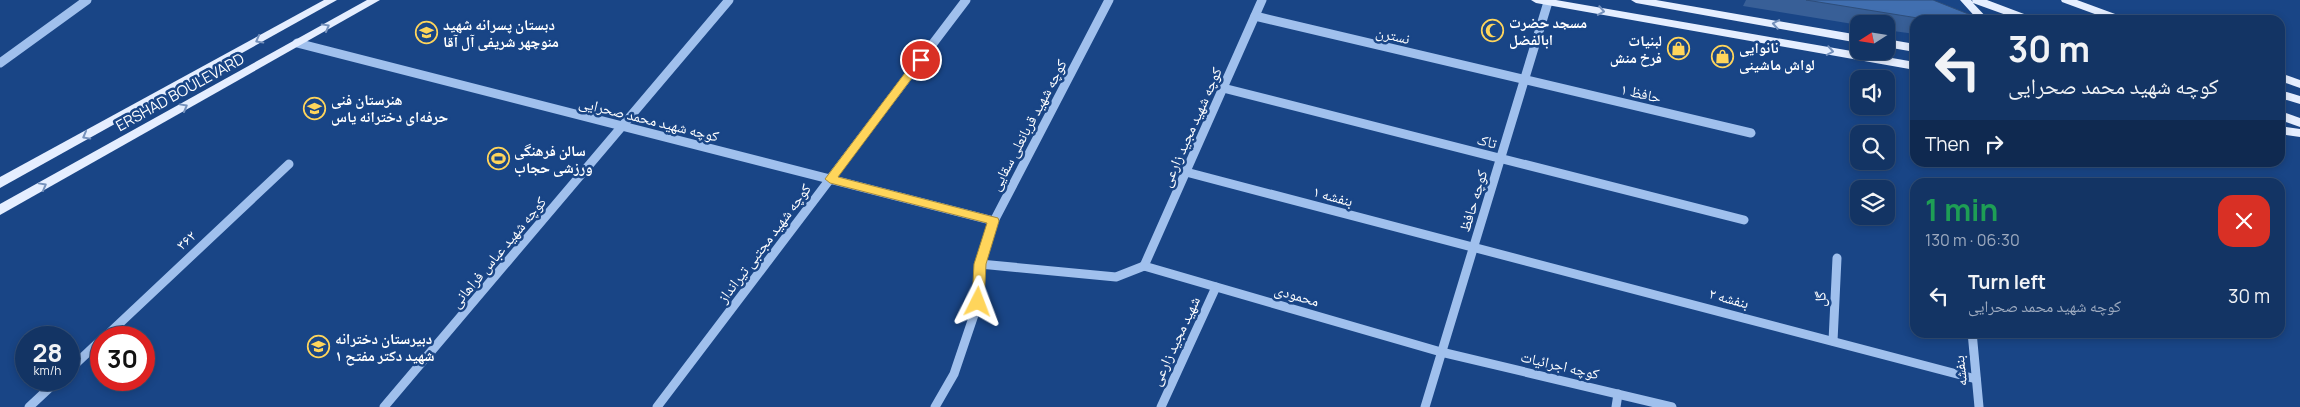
<!DOCTYPE html>
<meta charset="utf-8">
<style>
:root{--surface:#133464;--page:#1c3c6a;--text:#f1f3f6;--muted:#9daabf;--line:#324f78}
body{margin:0;font-family:Manrope,"Noto Naskh Arabic",sans-serif;background:var(--page);color:var(--text);height:100vh;display:flex;flex-direction:column;font-size:19px;white-space:nowrap}
*{box-sizing:border-box;margin:0}
p{font-size:16px;color:var(--muted)}
.icon{flex:none;width:28px;height:28px;fill:none;stroke:currentColor;stroke-width:2;stroke-linecap:round;stroke-linejoin:round}
.map{position:relative;flex:1;overflow:hidden}
.sheet{position:absolute;left:1910px;top:178px;width:375px;height:160px;display:flex;flex-direction:column;background:var(--surface);border-radius:15px;box-shadow:0 2px 8px #0003,0 0 0 1px var(--line)}
.sheet>*{flex:none}
.top-card{position:absolute;left:1910px;top:15px;width:375px;height:152px;border-radius:15px;box-shadow:0 2px 8px #0003,0 0 0 1px var(--line);background:#133464;color:var(--text);overflow:hidden}
.needle{width:32px;rotate:258deg}
.controls{position:absolute;left:1850px;top:15px;display:grid;gap:10px}
.controls a{display:grid;place-items:center;width:45px;height:45px;border-radius:10px;background:var(--surface);box-shadow:0 2px 8px #0003,0 0 0 1px var(--line);font-size:25px}
.speed{position:absolute;left:15px;top:326px;display:flex;gap:10px;font-size:25px;font-weight:700;text-align:center}
.speed>*{display:grid;place-content:center;width:65px;height:65px;border-radius:50%;background:var(--surface);box-shadow:0 2px 8px #0003,0 0 0 1px var(--line);line-height:1}
.speed small{font-size:12px;font-weight:400}
.speed .limit{border:8px solid #d22;background:#fff;color:#111}
.pin{position:absolute;display:grid;place-items:center;width:42px;height:42px;color:#fff;margin:-21px;border:2px solid #fff;border-radius:50%;box-shadow:0 1px 5px #0007}
.me{position:absolute;width:55px;margin:-28px;rotate:3deg;stroke-linejoin:round;filter:drop-shadow(0 0 4px #0008)}
.turn{display:flex;align-items:center;gap:18px;height:105px;padding:0 15px;font-size:22px}
.turn .icon{width:65px;height:65px;stroke-width:2.5}
.turn b{display:block;font-size:35px;line-height:42px}
.then{display:flex;align-items:center;height:48px;padding:0 15px;background:#0003;gap:10px;font-size:19px}
.round{display:grid;place-items:center;flex:none;width:52px;height:52px;border-radius:15px;background:var(--page)}
.head{display:flex;align-items:center;justify-content:space-between;height:85px;padding:0 15px}
h1{font-size:30px;font-weight:700;line-height:38px;color:#1e9e55}
ul{padding:0;list-style:none}
li{display:flex;align-items:center;gap:15px;height:65px;padding:0 15px}
li div{flex:1}
li b{display:block;font-size:19px}
li em{font-style:normal}
.map>svg:first-child{display:block}
.lines{fill:none;stroke-linecap:round;stroke-linejoin:round}
.minor{stroke:#a0c0ed;stroke-width:9}
.major{fill:#e5eeff;fill-rule:evenodd}
.wall{fill:#385f97}
.building{fill:#416fb0;stroke:#2e4e7b}
.oneway{stroke:#7591bc}
.route{fill:#ffd55b;stroke:#a68a3b}
.labels{text-anchor:middle;dominant-baseline:central;stroke-width:5;stroke-linejoin:round;paint-order:stroke}
.poi-label{font-size:15px;font-weight:bold;fill:#fff;stroke:#194586;text-anchor:start}
.street-label{font-size:15px;fill:#fff;stroke:#194586}
</style>
<div class="map">
<svg width="2300" height="407" viewBox="0 0 2300 407">
<rect width="100%" height="100%" fill="#194586"/>
<g class="lines">
<g class="minor">
<path d="M1255,16l496,117"/>
<path d="M297,43l697,178"/>
<path d="M0,63l87,-63"/>
<path d="M1223,88l521,132"/>
<path d="M1186,172l790,207"/>
<path d="M980,264l136,13 28,-11"/>
<path d="M1144,266l297,86 231,55"/>
<path d="M1144,266l118,-266"/>
<path d="M1972,332l7,75"/>
<path d="M104,338l185,-174"/>
<path d="M1833,341l4,-83"/>
<path d="M69,370l32,-30"/>
<path d="M29,407l29,-27"/>
<path d="M384,407l345,-407"/>
<path d="M657,407l309,-407"/>
<path d="M935,407l19,-33 24,-71 2,-39 14,-43 115,-221"/>
<path d="M1161,407l55,-120"/>
<path d="M1425,407l123,-405"/>
<path d="M1616,407l2,-13"/>
</g>
<g class="major">
<path d="M324,0h13l-337,188v-11z"/>
<path d="M367,0h13l-380,215v-11z"/>
<path d="M1531,0h25l359,62v8l-379,-67z"/>
<path d="M1631,0h25l203,35v8l-223,-40z"/>
<path d="M1960,0h11l2,2 -1,-2h15l48,18 1,2h-16l-47,-17 16,17h-11z"/>
<path d="M2061,0h16l49,18 1,2h-16l-49,-18z"/>
<path d="M1886,39l29,5v8l-29,-5z"/>
<path d="M2280,73l20,7v8l-20,-7z"/>
<path d="M2280,90l20,6v8l-20,-6z"/>
<path d="M2280,111l20,7v9l-20,-7z"/>
<path d="M2280,126l20,3v8l-20,-3z"/>
</g>
</g>
<path class="wall" d="M1746,0h187l43,20h-61v14l-29,-4v-6h-27v1l-116,-19z"/>
<path class="building" d="M1806,0h127l43,17v3h-46z"/>
<defs><path id="oneway-chevron" d="M-2-3.5L2.5 0L-2 3.5" fill="none" stroke-width="1.6" stroke-linecap="round" stroke-linejoin="round" transform="scale(1.25)"/></defs>
<g class="oneway">
<use href="#oneway-chevron" transform="translate(1601 11) rotate(10)"/>
<use href="#oneway-chevron" transform="translate(1776 24) rotate(-170)"/>
<use href="#oneway-chevron" transform="translate(326 27) rotate(-29)"/>
<use href="#oneway-chevron" transform="translate(259 40) rotate(151)"/>
<use href="#oneway-chevron" transform="translate(1830 51) rotate(10)"/>
<use href="#oneway-chevron" transform="translate(184 107) rotate(-29)"/>
<use href="#oneway-chevron" transform="translate(86 136) rotate(151)"/>
<use href="#oneway-chevron" transform="translate(43 186) rotate(-29)"/>
</g>
<path class="route" d="M921,56l3,1v5l-86,115 160,41 1,3 -13,43 -2,38 -6,5 -6,-5 2,-38 13,-41 -157,-40 -5,-4 92,-122z"/>
<defs>
<symbol id="mosque-ring" viewBox="-11 -11 22 22"><circle r="9.5" fill="#194586" stroke="#ffd55b" stroke-width="1.5"/><path d="M3.5-4.9A6 6 0 1 0 3.5 4.9A5 5 0 1 1 3.5-4.9Z" fill="#ffd55b"/></symbol>
<symbol id="school-ring" viewBox="-11 -11 22 22"><circle r="9.5" fill="#194586" stroke="#ffd55b" stroke-width="1.5"/><path d="M0-5L7-2L0 1L-7-2ZM-4 1L0 2.5L4 1V4Q0 6-4 4Z" fill="#ffd55b"/></symbol>
<symbol id="shop-ring" viewBox="-11 -11 22 22"><circle r="9.5" fill="#194586" stroke="#ffd55b" stroke-width="1.5"/><path d="M-5-2.5h2.3a2.7 3.5 0 0 1 5.4 0H5L5.5 6h-11ZM-1.5-2.5h3a1.5 2.3 0 0 0-3 0Z" fill="#ffd55b"/></symbol>
<symbol id="stadium-ring" viewBox="-11 -11 22 22"><circle r="9.5" fill="#194586" stroke="#ffd55b" stroke-width="1.5"/><path d="M0-5a6.5 5 0 1 0 0 10a6.5 5 0 1 0 0-10ZM-3.5-1.8h7v3.6h-7Z" fill="#ffd55b"/></symbol>
</defs>
<g fill-rule="evenodd">
<use href="#mosque-ring" x="1480" y="18" width="25" height="25"/>
<use href="#school-ring" x="414" y="20" width="25" height="25"/>
<use href="#shop-ring" x="1666" y="36" width="25" height="25"/>
<use href="#shop-ring" x="1710" y="44" width="25" height="25"/>
<use href="#school-ring" x="302" y="96" width="25" height="25"/>
<use href="#stadium-ring" x="486" y="146" width="25" height="25"/>
<use href="#school-ring" x="306" y="334" width="25" height="25"/>
</g>
<g class="labels">
<g class="poi-label">
<text x="1509" y="22">مسجد حضرت<tspan x="1509" dy="17">ابالفضل</tspan></text>
<text x="443" y="24">دبستان پسرانه شهید<tspan x="443" dy="17">منوچهر شریفی آل آقا</tspan></text>
<text x="1662" y="40" text-anchor="end">لبنیات<tspan x="1662" dy="17">فرخ منش</tspan></text>
<text x="1739" y="47">نانوایی<tspan x="1739" dy="17">لواش ماشینی</tspan></text>
<text x="331" y="99">هنرستان فنی<tspan x="331" dy="17">حرفه‌ای دخترانه یاس</tspan></text>
<text x="514" y="150">سالن فرهنگی<tspan x="514" dy="17">ورزشی حجاب</tspan></text>
<text x="335" y="338">دبیرستان دخترانه<tspan x="335" dy="17">شهید دکتر مفتح ۱</tspan></text>
</g>
<g class="street-label">
<text transform="translate(1393 35) rotate(13)">نسترن</text>
<text transform="translate(180 92) rotate(-29)">ERSHAD BOULEVARD</text>
<text transform="translate(1641 93) rotate(13)">حافظ ۱</text>
<text transform="translate(649 119) rotate(14)">کوچه شهید محمد صحرایی</text>
<text transform="translate(1028 125) rotate(-62)">کوچه شهید قربانعلی سقایی</text>
<text transform="translate(1191 127) rotate(-66)">کوچه شهید مجید زارعی</text>
<text transform="translate(1487 141) rotate(14)">تاک</text>
<text transform="translate(1333 196) rotate(15)">بنفشه ۱</text>
<text transform="translate(1473 201) rotate(-73)">کوچه حافظ</text>
<text transform="translate(186 240) rotate(-43)">۳۶۲</text>
<text transform="translate(764 243) rotate(-53)">کوچه شهید مجتبی تیرانداز</text>
<text transform="translate(498 252) rotate(-50)">کوچه شهید عباس فراهانی</text>
<text transform="translate(1297 295) rotate(16)">محمودی</text>
<text transform="translate(1729 298) rotate(15)">بنفشه ۲</text>
<text transform="translate(1820 299) rotate(-87)">گل</text>
<text transform="translate(1175 341) rotate(-65)">شهید مجید زارعی</text>
<text transform="translate(1560 365) rotate(13)">کوچه اجرائیات</text>
<text transform="translate(1960 371) rotate(-96)">بنفشه</text>
</g>
</g>
</svg>
<div class="controls">
<a><svg class="needle" viewBox="-14 -14 28 28"><path d="M0-13l5 13h-10z" fill="#e53935"/><path d="M0 13l5-13h-10z" fill="#9daabf"/></svg></a>
<a><svg class="icon" aria-label="sound" viewBox="0 0 24 24"><path d="M4 9h4l5-4v14l-5-4H4zM17 9q2 3 0 6"/></svg></a>
<a><svg class="icon" aria-label="search" viewBox="0 0 24 24"><circle cx="10" cy="10" r="6"/><path d="M15 15l6 6"/></svg></a>
<a><svg class="icon" aria-label="layers" viewBox="0 0 24 24"><path d="M12 4l9 5-9 5-9-5zM3 14l9 5 9-5"/></svg></a>
</div>
<div class="speed"><div>28<small>km/h</small></div><div class="limit">30</div></div>
<div class="pin" style="left:921px;top:60px;background:#d93025"><svg class="icon" aria-label="arrive" viewBox="0 0 24 24"><path d="M6 21V4h12l-3 4 3 4H6"/></svg></div>
<svg class="me" style="left:978px;top:302px" viewBox="-20 -20 40 40"><path d="M0-17L14 15 0 8-14 15z" fill="#ffd55b" stroke="#fff" stroke-width="4"/></svg>
<div class="top-card">
<div class="turn"><svg class="icon" aria-label="left" viewBox="0 0 24 24"><path d="M17 20v-9H6M10 6l-5 5 5 5"/></svg><div><b>30 m</b>کوچه شهید محمد صحرایی</div></div>
<div class="then">Then<svg class="icon" aria-label="right" viewBox="0 0 24 24"><path d="M7 20v-9h11M14 6l5 5-5 5"/></svg></div>
</div>
<section class="sheet">
<div class="head"><div><h1>1 min</h1><p>130 m · 06:30</p></div><a class="round" style="background:#d93025;color:#fff"><svg class="icon" aria-label="close" viewBox="0 0 24 24"><path d="M6 6l12 12M18 6L6 18"/></svg></a></div>
<ul>
<li><svg class="icon" aria-label="left" viewBox="0 0 24 24"><path d="M17 20v-9H6M10 6l-5 5 5 5"/></svg><div><b>Turn left</b><p>کوچه شهید محمد صحرایی</p></div><em>30 m</em></li>
</ul>
</section>
</div>
